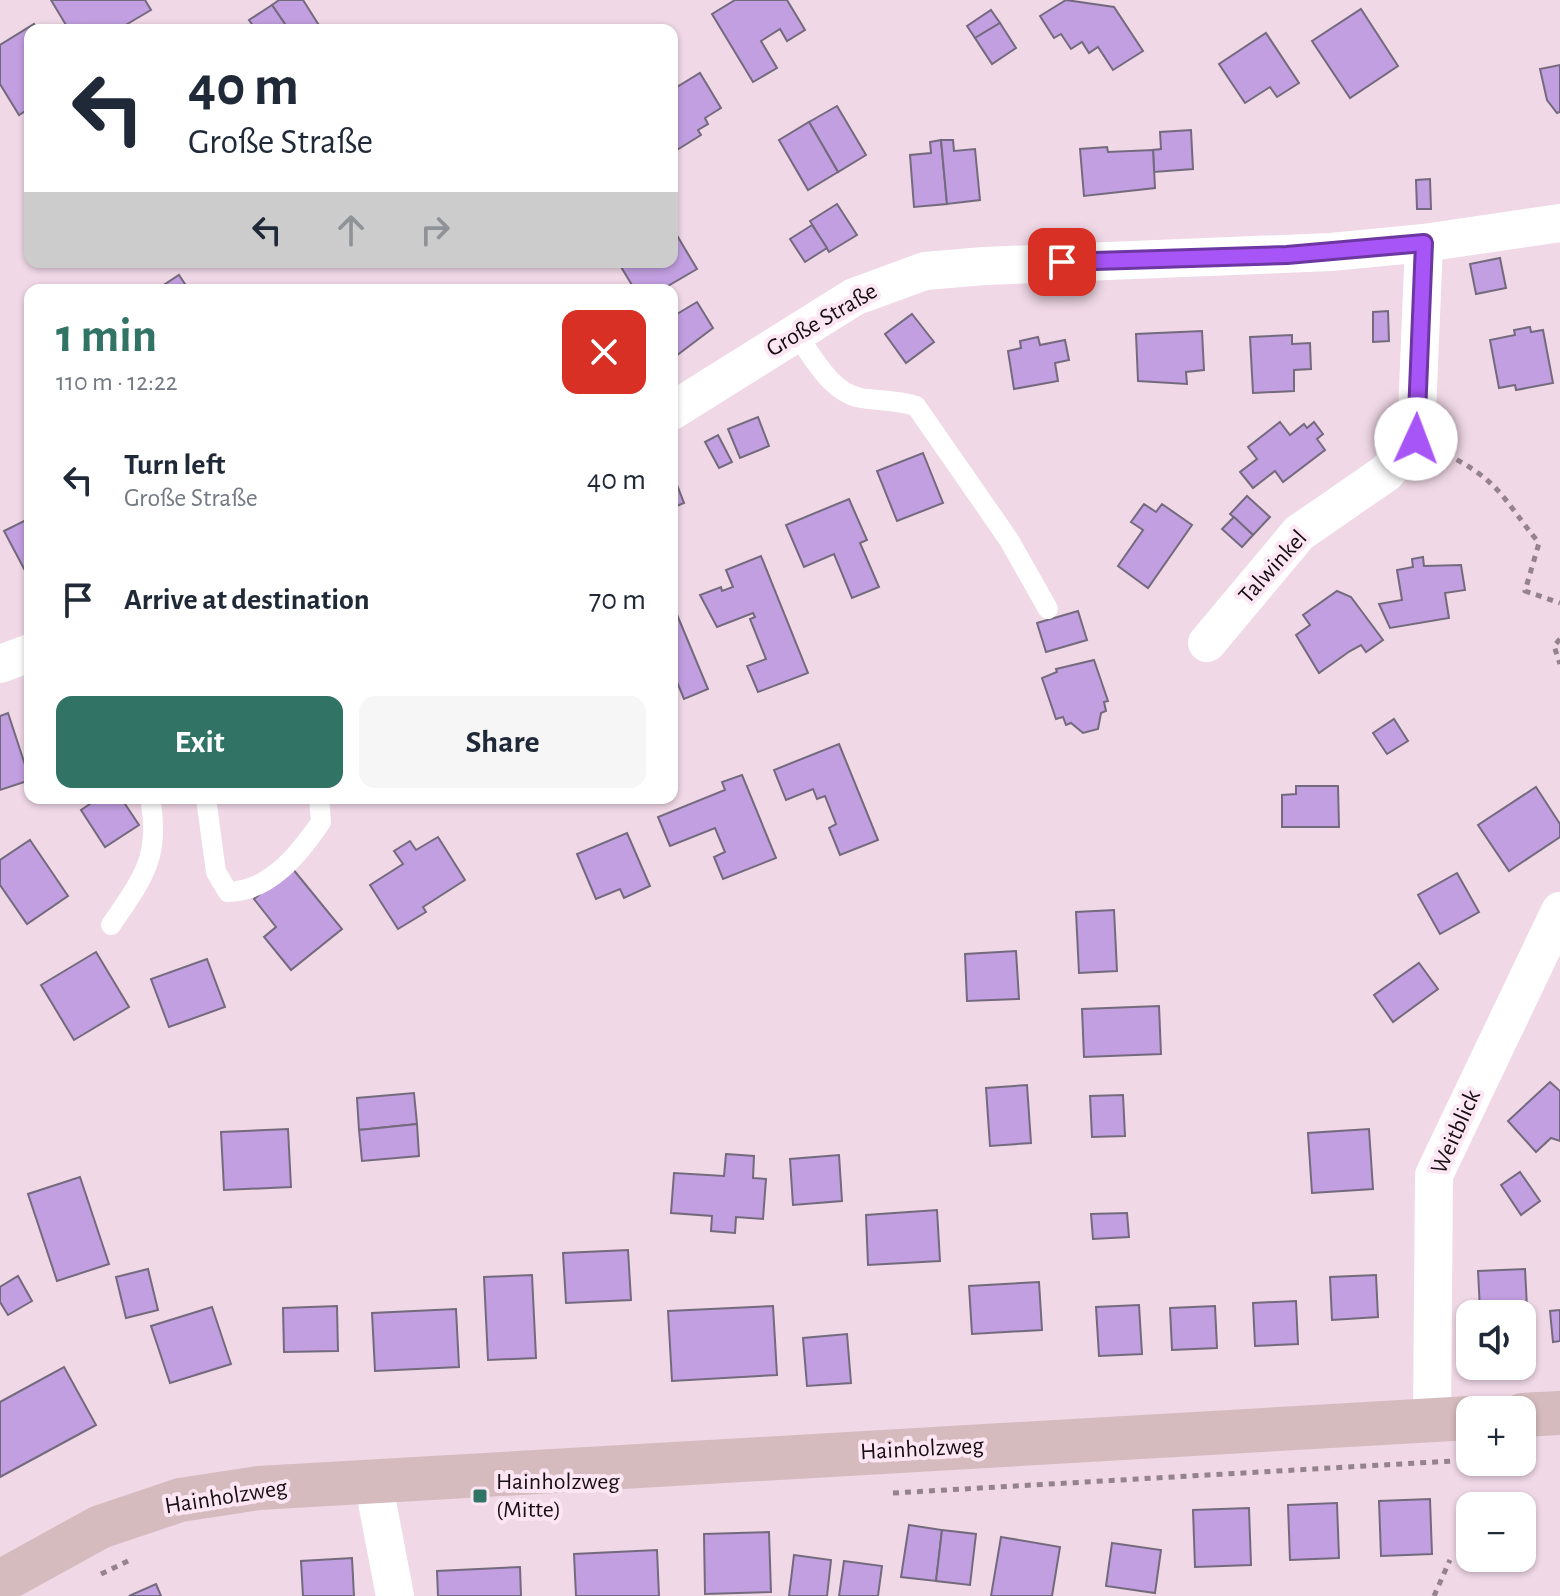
<!DOCTYPE html>
<meta charset="utf-8">
<style>
:root{--surface:#fff;--page:#f6f6f7;--text:#1f2937;--muted:#747a83;--accent:#317365}
body{margin:0;font-family:"Alegreya Sans",sans-serif;background:var(--page);color:var(--text);height:100vh;display:flex;flex-direction:column;font-size:30px;white-space:nowrap}
*{box-sizing:border-box;margin:0}
p{font-size:26px;color:var(--muted)}
.icon{flex:none;width:44px;height:44px;fill:none;stroke:currentColor;stroke-width:2;stroke-linecap:round;stroke-linejoin:round}
.map{position:relative;flex:1;overflow:hidden}
.drawer{position:absolute;left:24px;top:284px;width:654px;height:520px;display:flex;flex-direction:column;background:var(--surface);border-radius:16px;box-shadow:0 2px 6px #0004}
.drawer>*{flex:none}
.guide{position:absolute;left:24px;top:24px;width:654px;height:244px;border-radius:16px;box-shadow:0 2px 6px #0004;background:#fff;color:var(--text);overflow:hidden}
.fabs{position:absolute;left:1456px;top:1300px;display:grid;gap:16px}
.fabs a{display:grid;place-items:center;width:80px;height:80px;border-radius:16px;background:var(--surface);box-shadow:0 2px 6px #0004;font-size:40px}
.pin{position:absolute;display:grid;place-items:center;width:68px;height:68px;color:#fff;margin:-34px;border-radius:16px;box-shadow:0 4px 12px #0006}
.me{position:absolute;width:88px;margin:-44px;rotate:2deg;stroke-linejoin:round;filter:drop-shadow(0 0 6px #0008)}
.turn{display:flex;align-items:center;gap:28px;height:168px;padding:0 32px;font-size:36px}
.turn .icon{width:104px;height:104px;stroke-width:2.5}
.turn b{display:block;font-size:56px;line-height:68px}
.lanes{display:flex;align-items:center;height:76px;padding:0 32px;background:#0003;justify-content:center;gap:40px;direction:ltr}
.lanes .off{opacity:.35}
.round{display:grid;place-items:center;flex:none;width:84px;height:84px;border-radius:16px;background:var(--page)}
.head{display:flex;align-items:center;justify-content:space-between;height:136px;padding:0 32px}
h1{font-size:48px;font-weight:600;line-height:60px;color:var(--accent)}
.button{display:flex;gap:16px;margin-top:auto;padding:16px 32px}
.button a{flex:1;height:92px;border-radius:16px;background:var(--accent);color:#fff;font-size:32px;font-weight:600;line-height:92px;text-align:center}
.button a+a{background:var(--page);color:var(--text)}
ul{padding:0;list-style:none}
li{display:flex;align-items:center;gap:24px;height:120px;padding:0 32px}
li div{flex:1}
li b{display:block;font-size:30px}
li em{font-style:normal}
.map>svg:first-child{display:block}
.building{fill:#c19fe0;stroke:#746a7d;stroke-width:2}
.lines{fill:none;stroke-linecap:round;stroke-linejoin:round}
.path{stroke:#94838d;stroke-width:5;stroke-dasharray:6 6;stroke-linecap:butt}
.lane{stroke:#fff;stroke-width:20}
.street{stroke:#fff;stroke-width:38}
.secondary{stroke:#d5bbbe;stroke-width:44}
.route-casing{stroke:#6d37a1;stroke-width:20}
.route{stroke:#a855f7;stroke-width:14}
.poi-dot{fill:#317365;stroke:#fde6f3;stroke-width:3}
.labels{text-anchor:middle;dominant-baseline:central;stroke-width:8;stroke-linejoin:round;paint-order:stroke}
.street-label{font-size:24px;fill:#160e13;stroke:#fde6f3}
.poi-label{font-size:24px;fill:#160e13;stroke:#fde6f3;text-anchor:start}
</style>
<div class="map">
<svg width="1560" height="1596" viewBox="0 0 1560 1596">
<rect width="100%" height="100%" fill="#f0d8e6"/>
<g class="building">
<path d="M51,0h94l6,10 -34,20h-33l-3,-5 -12,5z"/>
<path d="M279,0h24l19,30h-33l-17,-25z"/>
<path d="M735,0h52l18,30 -18,11 -7,-12 -19,12 16,27 -24,14 -41,-68z"/>
<path d="M1066,0l48,7 29,44 -30,19 -15,-23 -9,6 -7,-11 -11,7 -10,-15 -7,4 -14,-22z"/>
<path d="M272,5l17,25h-33l-7,-10z"/>
<path d="M1361,9l37,57 -48,32 -38,-57z"/>
<path d="M991,10l9,13 -25,15 -8,-12z"/>
<path d="M1000,23l16,25 -24,16 -17,-26z"/>
<path d="M34,24l3,6h-7v78l-11,7 -19,-31v-39z"/>
<path d="M1266,33l33,50 -22,14 -7,-10 -25,16 -26,-39z"/>
<path d="M1560,65v47l-3,1 -10,-13 -7,-31z"/>
<path d="M700,73l21,35 -16,10 3,6 -10,6 3,5 -29,18v-63z"/>
<path d="M837,106l29,49 -28,17 -29,-50z"/>
<path d="M809,122l29,50 -30,18 -29,-50z"/>
<path d="M1191,130l2,39 -39,3 -1,-22 8,-1 -1,-17z"/>
<path d="M941,140l6,64 -33,3 -4,-52 21,-2 -1,-11z"/>
<path d="M941,140h12l1,11 21,-2 5,51 -33,4z"/>
<path d="M1107,147l1,5 45,-2 2,38 -71,8 -4,-47z"/>
<path d="M1430,179l1,30h-14l-1,-29z"/>
<path d="M837,204l20,31 -28,17 -19,-31z"/>
<path d="M812,225l15,23 -22,14 -15,-23z"/>
<path d="M672,227l25,42 -36,21h-26l-17,-28h54z"/>
<path d="M1500,258l6,30 -30,6 -6,-30z"/>
<path d="M179,275l10,15h-33z"/>
<path d="M697,302l16,26 -41,31v-42z"/>
<path d="M1388,311l1,30 -16,1v-30z"/>
<path d="M912,314l22,28 -28,21 -21,-29z"/>
<path d="M1530,327l1,5 12,-2 10,53 -37,7 -1,-5 -16,3 -9,-48 25,-5 -1,-5z"/>
<path d="M1202,331l2,39 -18,2 1,12 -49,-3 -2,-47z"/>
<path d="M1292,335v9l18,-1 1,26 -17,1v21l-41,2 -3,-56z"/>
<path d="M1038,337l2,8 25,-5 4,20 -14,3 3,18 -44,8 -6,-38 13,-3 -1,-7z"/>
<path d="M758,417l11,29 -29,12 -12,-29z"/>
<path d="M1280,422l10,13 14,-11 3,4 7,-6 9,12 -6,5 8,11 -42,32 -8,-11 -22,17 -13,-16 17,-13 -9,-12z"/>
<path d="M718,435l14,27 -13,6 -14,-26z"/>
<path d="M923,453l20,50 -46,18 -20,-50z"/>
<path d="M672,472l12,31 -12,5z"/>
<path d="M1247,496l23,21 -17,18 -23,-21z"/>
<path d="M849,499l18,41 -7,3 19,44 -27,11 -18,-44 -30,13 -18,-42z"/>
<path d="M1144,504l12,8 6,-8 30,21 -44,63 -30,-22 25,-36 -12,-8z"/>
<path d="M1234,517l19,18 -11,12 -20,-18z"/>
<path d="M30,518v62l-26,-49z"/>
<path d="M761,556l47,117 -50,19 -11,-26 19,-7 -16,-40 5,-2 -2,-4 -36,14 -17,-32 21,-8 1,4 11,-4 -7,-17z"/>
<path d="M1423,557l1,9 37,-1 4,25 -20,3 4,25 -59,10 -11,-24 23,-4 -5,-30 16,-3 -1,-8z"/>
<path d="M1337,591l14,6 32,43 -17,12 -5,-7 -11,6 -31,22 -23,-38 14,-10 -7,-10z"/>
<path d="M673,605l35,84 -24,10 -12,-29z"/>
<path d="M1078,611l9,29 -41,12 -9,-29z"/>
<path d="M1094,660l14,41 -4,1 2,9 -5,2 -3,16 -15,4 -12,-10 -5,2 -3,-8 -7,2 -14,-41 15,-6 -1,-3z"/>
<path d="M8,713l22,67 -30,10v-74z"/>
<path d="M1394,719l14,22 -21,13 -14,-21z"/>
<path d="M839,744l39,96 -38,15 -11,-27 7,-4 -11,-28 -8,3 -4,-10 -27,11 -12,-30z"/>
<path d="M742,775l34,83 -53,21 -9,-22 11,-5 -10,-24 -45,18 -12,-29 67,-27 -3,-8z"/>
<path d="M1296,786h42l1,41h-57v-32l14,-1z"/>
<path d="M1536,787l24,37v13l-51,34 -31,-46z"/>
<path d="M99,798h22l18,27 -34,22 -24,-37z"/>
<path d="M627,833l23,53 -26,12 -4,-9 -24,10 -19,-45z"/>
<path d="M438,837l27,43 -42,27 3,5 -28,17 -28,-44 33,-21 -9,-13 16,-10 6,9z"/>
<path d="M30,840l38,56 -41,28 -27,-39v-25z"/>
<path d="M292,868l50,61 -51,41 -27,-33 12,-10 -22,-28z"/>
<path d="M1457,873l22,39 -39,22 -22,-39z"/>
<path d="M1114,910l3,61 -38,2 -3,-61z"/>
<path d="M1016,951l3,48 -52,2 -2,-47z"/>
<path d="M96,952l33,55 -55,33 -33,-55z"/>
<path d="M207,959l18,48 -56,20 -18,-48z"/>
<path d="M1419,963l19,26 -45,33 -19,-27z"/>
<path d="M1159,1006l2,48 -77,3 -2,-48z"/>
<path d="M1550,1082l10,9v50l-9,-3 -15,14 -28,-31z"/>
<path d="M1027,1085l4,58 -41,3 -4,-58z"/>
<path d="M414,1093l3,31 -58,6 -2,-32z"/>
<path d="M1123,1095l2,41 -33,1 -2,-41z"/>
<path d="M417,1124l2,32 -57,5 -3,-31z"/>
<path d="M288,1129l3,58 -67,3 -3,-58z"/>
<path d="M1369,1129l4,60 -61,4 -4,-60z"/>
<path d="M726,1154l28,2 -1,22 13,1 -3,40 -27,-2 -1,16 -24,-2 1,-15 -41,-3 3,-40 50,3z"/>
<path d="M839,1155l3,46 -49,4 -3,-46z"/>
<path d="M1520,1172l20,29 -19,14 -20,-30z"/>
<path d="M80,1177l29,87 -52,17 -29,-87z"/>
<path d="M937,1210l3,51 -72,4 -2,-50z"/>
<path d="M1127,1213l2,24 -36,2 -2,-25z"/>
<path d="M628,1250l3,50 -65,3 -3,-50z"/>
<path d="M148,1269l10,41 -32,8 -10,-41z"/>
<path d="M1525,1269l2,38 -47,3 -2,-39z"/>
<path d="M532,1275l4,83 -48,2 -4,-83z"/>
<path d="M1376,1275l2,42 -46,3 -2,-43z"/>
<path d="M18,1276l14,25 -24,14 -8,-13v-15z"/>
<path d="M1039,1282l3,48 -70,4 -3,-48z"/>
<path d="M1296,1301l2,43 -43,2 -2,-43z"/>
<path d="M1139,1305l3,49 -43,2 -3,-49z"/>
<path d="M337,1306l1,45 -54,1 -1,-44z"/>
<path d="M773,1306l4,69 -105,6 -4,-70z"/>
<path d="M1215,1306l2,42 -45,2 -2,-42z"/>
<path d="M212,1307l19,57 -61,19 -19,-57z"/>
<path d="M456,1309l3,58 -84,4 -3,-58z"/>
<path d="M1560,1310v31l-7,1 -3,-31z"/>
<path d="M847,1334l4,49 -44,3 -4,-48z"/>
<path d="M64,1367l32,58 -96,52v-75z"/>
<path d="M1430,1499l2,55 -51,2 -2,-55z"/>
<path d="M1337,1503l2,55 -49,2 -2,-55z"/>
<path d="M1249,1508l2,57 -56,2 -2,-57z"/>
<path d="M1522,1509h6l2,30 -8,1z"/>
<path d="M909,1525l33,5 -6,51 -35,-4z"/>
<path d="M942,1530l34,4 -6,51 -34,-4z"/>
<path d="M769,1532l2,60 -66,2 -1,-60z"/>
<path d="M1001,1537l59,10 -8,49h-61z"/>
<path d="M1112,1543l49,7 -6,43 -49,-7z"/>
<path d="M657,1550l2,46h-83l-2,-42z"/>
<path d="M794,1555l37,5 -4,36h-38z"/>
<path d="M352,1558l2,38h-51l-2,-35z"/>
<path d="M844,1561l38,5 -4,30h-39z"/>
<path d="M520,1567l1,29h-83l-1,-25z"/>
<path d="M156,1584l5,12h-32z"/>
</g>
<g class="lines">
<g class="path">
<path d="M1446,454c54,27 57,45 93,89l-14,48 35,12"/>
<path d="M1560,639l-6,7 6,18"/>
<path d="M893,1493l577,-33"/>
<path d="M101,1574l27,-13"/>
<path d="M1434,1596l16,-36"/>
</g>
<g class="lane">
<path d="M796,333c16,23 35,60 65,65 19,3 37,2 55,8l93,134 39,69"/>
<path d="M206,798l10,74 12,20c42,-1 71,-38 93,-70l-2,-24"/>
<path d="M111,925c32,-47 50,-68 39,-127"/>
</g>
<g class="street">
<path d="M672,411l182,-114 71,-26 59,-5 347,-14 93,-9 136,-20"/>
<path d="M1207,643l92,-110 87,-60 30,-34 8,-196"/>
<path d="M0,664l30,-11"/>
<path d="M1432,1420l2,-245 126,-264"/>
<path d="M373,1481l22,115"/>
</g>
<g class="secondary">
<path d="M1522,1415l38,-2"/>
<path d="M0,1582l100,-55 80,-27 79,-12 1211,-70"/>
</g>
</g>
<g class="lines">
<defs>
<path id="route" d="M1062,262l225,-7 137,-12 -8,196"/>
</defs>
<use href="#route" class="route-casing"/>
<use href="#route" class="route"/>
</g>
<rect class="poi-dot" x="472" y="1488" width="16" height="16" rx="4"/>
<g class="labels">
<g class="street-label">
<text transform="translate(822 320) rotate(-30)">Große Straße</text>
<text transform="translate(1273 567) rotate(-48)">Talwinkel</text>
<text transform="translate(1456 1132) rotate(-66)">Weitblick</text>
<text transform="translate(922 1449) rotate(-3)">Hainholzweg</text>
<text transform="translate(226 1497) rotate(-9)">Hainholzweg</text>
</g>
<g class="poi-label">
<text x="496" y="1482">Hainholzweg<tspan x="496" dy="28">(Mitte)</tspan></text>
</g>
</g>
</svg>
<div class="fabs">
<a><svg class="icon" aria-label="sound" viewBox="0 0 24 24"><path d="M4 9h4l5-4v14l-5-4H4zM17 9q2 3 0 6"/></svg></a>
<a>+</a>
<a>−</a>
</div>
<div class="pin" style="left:1062px;top:262px;background:#d93025"><svg class="icon" aria-label="arrive" viewBox="0 0 24 24"><path d="M6 21V4h12l-3 4 3 4H6"/></svg></div>
<svg class="me" style="left:1416px;top:439px" viewBox="-20 -20 40 40"><circle r="19" fill="#fff"/><path d="M0-13L10 11 0 6-10 11z" fill="#a855f7"/></svg>
<div class="guide">
<div class="turn"><svg class="icon" aria-label="left" viewBox="0 0 24 24"><path d="M17 20v-9H6M10 6l-5 5 5 5"/></svg><div><b>40 m</b>Große Straße</div></div>
<div class="lanes"><svg class="icon" aria-label="left" viewBox="0 0 24 24"><path d="M17 20v-9H6M10 6l-5 5 5 5"/></svg><svg class="icon off" aria-label="ahead" viewBox="0 0 24 24"><path d="M12 20V5M6 11l6-6 6 6"/></svg><svg class="icon off" aria-label="right" viewBox="0 0 24 24"><path d="M7 20v-9h11M14 6l5 5-5 5"/></svg></div>
</div>
<section class="drawer">
<div class="head"><div><h1>1 min</h1><p>110 m · 12:22</p></div><a class="round" style="background:#d93025;color:#fff"><svg class="icon" aria-label="close" viewBox="0 0 24 24"><path d="M6 6l12 12M18 6L6 18"/></svg></a></div>
<ul>
<li><svg class="icon" aria-label="left" viewBox="0 0 24 24"><path d="M17 20v-9H6M10 6l-5 5 5 5"/></svg><div><b>Turn left</b><p>Große Straße</p></div><em>40 m</em></li>
<li><svg class="icon" aria-label="arrive" viewBox="0 0 24 24"><path d="M6 21V4h12l-3 4 3 4H6"/></svg><div><b>Arrive at destination</b></div><em>70 m</em></li>
</ul>
<div class="button"><a>Exit</a><a>Share</a></div>
</section>
</div>
